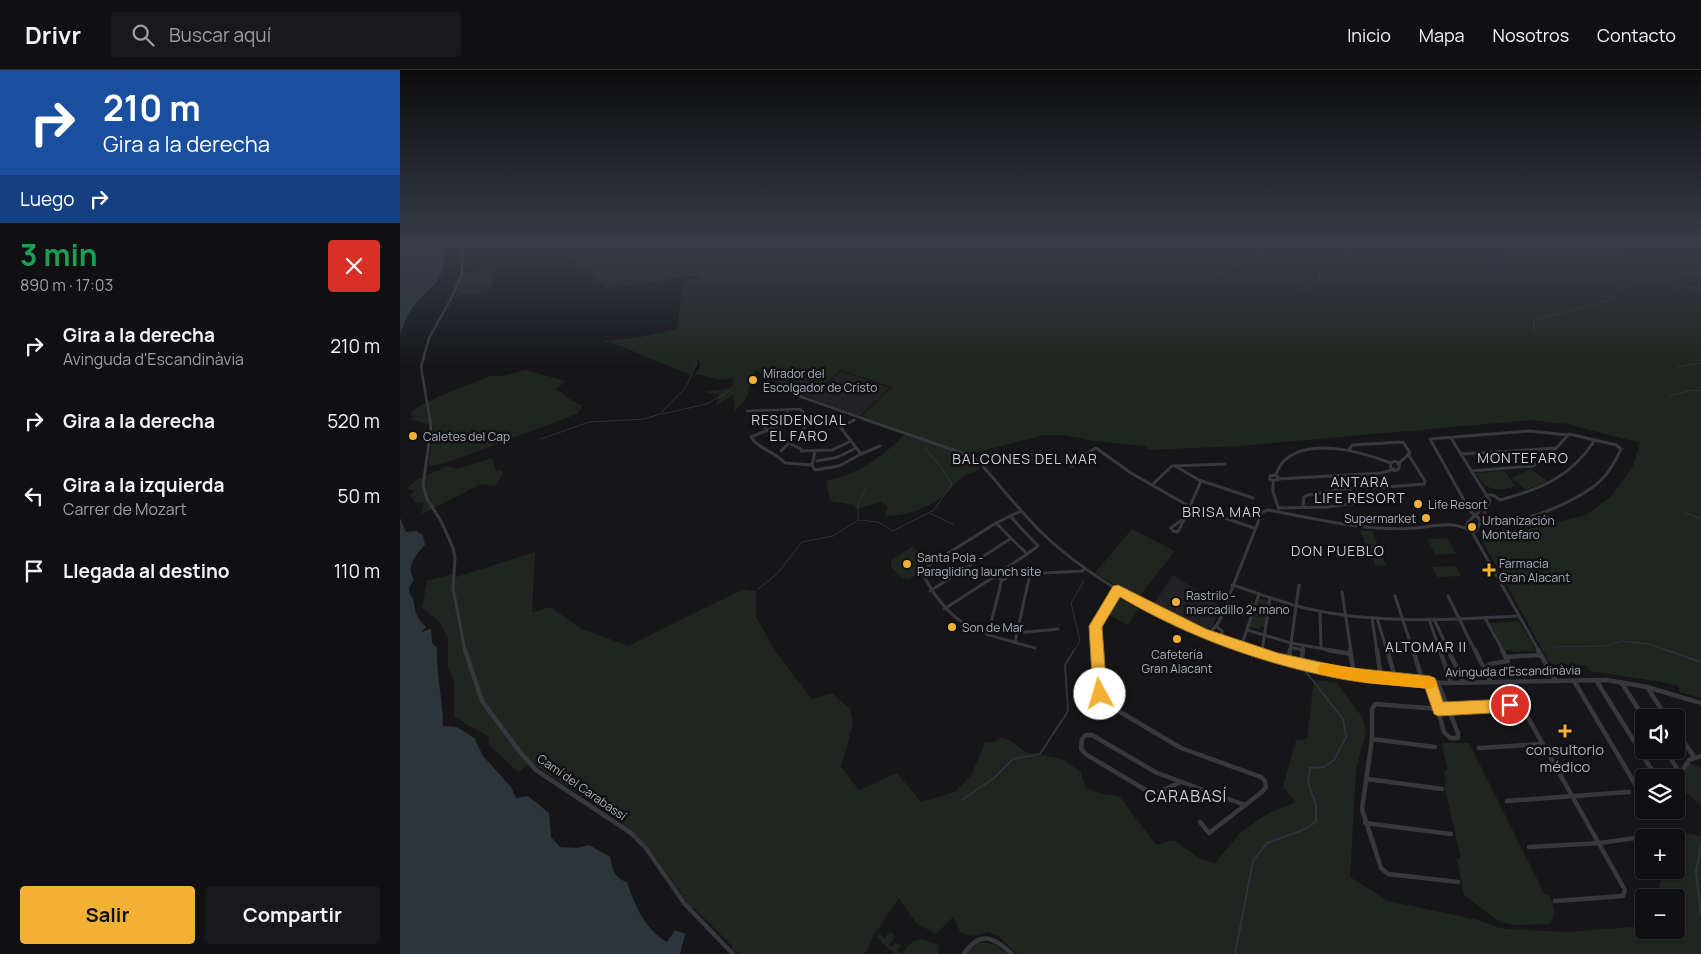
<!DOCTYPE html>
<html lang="es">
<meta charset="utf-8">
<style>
:root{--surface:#101012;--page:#19191b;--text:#f1f3f6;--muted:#9c9d9f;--line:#303032;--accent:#f2b134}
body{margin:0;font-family:Manrope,sans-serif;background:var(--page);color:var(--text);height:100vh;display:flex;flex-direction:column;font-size:19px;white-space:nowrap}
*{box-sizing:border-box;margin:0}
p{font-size:16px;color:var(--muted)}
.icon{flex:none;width:28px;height:28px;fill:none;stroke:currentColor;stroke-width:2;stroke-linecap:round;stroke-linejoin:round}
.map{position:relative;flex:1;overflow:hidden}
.side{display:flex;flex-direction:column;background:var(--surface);width:400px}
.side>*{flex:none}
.banner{background:#1a4fa0;color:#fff;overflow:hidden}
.tools{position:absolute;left:1235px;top:639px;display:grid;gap:10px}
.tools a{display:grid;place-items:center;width:50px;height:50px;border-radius:5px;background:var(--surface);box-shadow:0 1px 4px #0004,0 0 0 1px var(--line);font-size:25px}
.pin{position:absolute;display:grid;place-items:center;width:42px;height:42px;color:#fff;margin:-21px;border:2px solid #fff;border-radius:50%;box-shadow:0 1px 5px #0007}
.me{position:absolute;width:55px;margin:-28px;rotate:354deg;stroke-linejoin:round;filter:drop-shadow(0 0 4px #0008)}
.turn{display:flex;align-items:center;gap:18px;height:105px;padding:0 20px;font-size:22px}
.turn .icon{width:65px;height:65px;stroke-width:2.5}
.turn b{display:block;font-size:35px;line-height:42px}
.then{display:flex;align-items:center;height:48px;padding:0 20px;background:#0003;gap:10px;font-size:19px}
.round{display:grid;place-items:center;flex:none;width:52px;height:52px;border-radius:5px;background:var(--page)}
.headline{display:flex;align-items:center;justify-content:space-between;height:85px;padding:0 20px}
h1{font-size:30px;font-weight:700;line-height:38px;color:#1e9e55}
.action{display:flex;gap:10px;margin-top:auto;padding:10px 20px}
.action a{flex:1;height:58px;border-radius:5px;background:var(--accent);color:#111;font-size:20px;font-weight:700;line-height:58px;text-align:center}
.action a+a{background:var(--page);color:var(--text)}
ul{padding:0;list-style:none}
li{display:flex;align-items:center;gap:15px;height:75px;padding:0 20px}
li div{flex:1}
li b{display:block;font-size:19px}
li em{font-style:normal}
header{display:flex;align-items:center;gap:30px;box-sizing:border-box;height:70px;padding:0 25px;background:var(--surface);border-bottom:1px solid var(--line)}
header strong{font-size:24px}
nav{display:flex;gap:28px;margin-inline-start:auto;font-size:18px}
.search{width:350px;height:45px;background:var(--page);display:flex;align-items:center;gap:12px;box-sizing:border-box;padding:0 18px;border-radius:5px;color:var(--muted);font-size:19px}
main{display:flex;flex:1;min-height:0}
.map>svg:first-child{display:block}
.built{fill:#222225}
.green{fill:#1e261f}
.water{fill:#2c353c}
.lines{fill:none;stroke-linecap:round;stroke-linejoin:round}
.stream-far1{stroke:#2c353c;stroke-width:1}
.stream{stroke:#2c353c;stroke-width:2}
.minor-far2{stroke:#37383d;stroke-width:2.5}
.minor-far1{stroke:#37383d;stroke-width:3}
.minor{stroke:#37383d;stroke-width:4.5}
.route{fill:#f2b134;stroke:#9d7322}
.slow{fill:#f59e0b}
.poi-dot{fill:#f2b134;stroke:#111113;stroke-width:2}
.labels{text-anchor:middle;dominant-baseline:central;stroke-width:5;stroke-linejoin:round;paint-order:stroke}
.poi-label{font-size:12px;fill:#a8adb8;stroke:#111113;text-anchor:start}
.street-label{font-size:12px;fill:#a8adb8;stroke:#111113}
.neighbourhood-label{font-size:14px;letter-spacing:1px;fill:#c9ccd4;stroke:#111113}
.near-poi-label{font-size:15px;fill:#a8adb8;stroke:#111113}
.near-neighbourhood-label{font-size:16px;letter-spacing:1px;fill:#c9ccd4;stroke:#111113}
</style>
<header>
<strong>Drivr</strong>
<div class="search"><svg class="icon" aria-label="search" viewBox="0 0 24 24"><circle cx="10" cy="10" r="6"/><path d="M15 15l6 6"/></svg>Buscar aquí</div>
<nav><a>Inicio</a><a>Mapa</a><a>Nosotros</a><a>Contacto</a></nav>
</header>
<main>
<section class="side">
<div class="banner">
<div class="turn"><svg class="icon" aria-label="right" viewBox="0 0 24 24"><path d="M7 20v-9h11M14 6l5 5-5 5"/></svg><div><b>210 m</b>Gira a la derecha</div></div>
<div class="then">Luego<svg class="icon" aria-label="right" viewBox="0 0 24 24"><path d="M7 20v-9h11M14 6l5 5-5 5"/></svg></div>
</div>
<div class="headline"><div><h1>3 min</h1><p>890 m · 17:03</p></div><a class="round" style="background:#d93025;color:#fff"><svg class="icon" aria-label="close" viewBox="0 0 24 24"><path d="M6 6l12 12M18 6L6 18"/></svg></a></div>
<ul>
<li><svg class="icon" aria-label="right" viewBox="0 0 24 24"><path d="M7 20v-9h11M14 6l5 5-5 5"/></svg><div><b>Gira a la derecha</b><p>Avinguda d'Escandinàvia</p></div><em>210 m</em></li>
<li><svg class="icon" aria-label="right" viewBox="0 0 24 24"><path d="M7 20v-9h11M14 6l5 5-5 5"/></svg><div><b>Gira a la derecha</b></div><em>520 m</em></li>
<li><svg class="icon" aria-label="left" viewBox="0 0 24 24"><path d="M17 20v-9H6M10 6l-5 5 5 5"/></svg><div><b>Gira a la izquierda</b><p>Carrer de Mozart</p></div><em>50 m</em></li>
<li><svg class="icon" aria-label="arrive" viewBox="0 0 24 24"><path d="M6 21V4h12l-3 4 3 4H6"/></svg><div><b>Llegada al destino</b></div><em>110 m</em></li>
</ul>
<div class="action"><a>Salir</a><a>Compartir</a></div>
</section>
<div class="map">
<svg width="1301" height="884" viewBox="0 0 1301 884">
<rect width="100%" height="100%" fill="#161618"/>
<g class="built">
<path d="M441,301l49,17 -30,28 -51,-18z"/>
<path d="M773,505l48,31 -9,21 -7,2 -18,-6 -34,-18z"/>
</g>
<g class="green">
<path d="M164,173h1137v455l-22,-6v-6l-12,-3 -77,-12 -5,-6 -35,-1 -71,-129 45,-5 62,-15 24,-18 15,-19 8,-12 7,-23 -73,-19 -35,-4 -292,26 -90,4 -5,-4 -54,-5 -9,-3 -19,-3h-19l-70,18 6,17c-24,7 -20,12 -37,26 -15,12 -40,22 -59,19l4,-8 -7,-5 -25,7 -2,-4 -24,-4 -4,-20c33,-7 58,-25 81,-49l-45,-16 30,-29 -51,-17 -32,27 -7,-2 -7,-5 -19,-3 -2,-2 2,-2 -21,-14 -9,30 -11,12 -2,-16 -18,11 5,-11 -16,-3 21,-3 8,-3v-8l-12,2 -26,-6 5,-7 -1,-7 -9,15 -69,-29 -19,-5 34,-3 41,-9 6,-44 7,-6 9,-1 1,-3 -94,14 -35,-32z"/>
<path d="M92,199l1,12 -4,11 -33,4 6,-22z"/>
<path d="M126,300l40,11 -10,8 16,12 9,4 1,3 -5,6 -123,46 -26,7 6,-41 -24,-7 4,-3 -4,-1 4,-6 26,-13 50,-20h12z"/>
<path d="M641,380l5,8 -29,10 -7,-9z"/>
<path d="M92,388l4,13 6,-1v5l-7,11 -14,-2 -59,30 2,-12 -8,1 -6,-7 4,-5 -7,-3 11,-9 29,-13 11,3z"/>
<path d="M1130,399l17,12 -21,9 -15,-12z"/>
<path d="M1104,401l12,15c-20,6 -30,5 -41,-13z"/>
<path d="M732,459l43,22 -37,47 -43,-25z"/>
<path d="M960,461h12l14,34 -10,1z"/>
<path d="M1047,468l9,16 -21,1 -8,-16z"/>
<path d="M513,476l14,16 -10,7 -1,6 -7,4 -7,-1 -11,-11v-7z"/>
<path d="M135,482l-3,61 18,-6 32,22 46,17 115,-57 13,2v26l20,35 36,47 20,-6 18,16 3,15 -12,43 18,23 38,-17 24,29 34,-10 17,-18 13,-32h8l8,-4 9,2 15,12 37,7 19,13 4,15 16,7 18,2 37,49 18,-5 26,19 15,4 25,-30 27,-19 29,-12 -13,-15 13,-47 11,-1 7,-59 23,3 25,34 4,15 -10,38 -6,107 38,24 86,18 31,10 64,3 75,-6v4h32v-32l-17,-1v-11l7,-16h10v-32l-9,-1 -3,-8 37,7v118h-684l-20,-19 -9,-3 -15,4 -12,-3 -8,-16 -17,17 -20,-11 -17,-25 -25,37 -9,19h-127l-7,-5 1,-3 -38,-38h-3l-43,-62 -41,-34 -76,-49 -13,9 -30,-28 1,-7 -35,-20v-36l-6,-13v-29l-8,-17 -18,-14 5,-27 25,-7 4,3z"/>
<path d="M1056,496l5,10 -24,1 -5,-10z"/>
<path d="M859,528l9,2 -4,27 -4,-1 -1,3 -10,-2z"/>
<path d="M720,529l19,10 -11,16 -19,-10z"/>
<path d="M1119,551l17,30 -23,1 -2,-2h-7l-14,-27z"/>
<path d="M1042,673h27l76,152h4c5,11 8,18 1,29l-36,1 -14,-3 -36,-27 -7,-36h4l-17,-74 2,-2 -2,-11 3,-3z"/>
<path d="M1289,693l12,5v36l-24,-18z"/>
<path d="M490,861l5,5 -6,9 3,2 3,-5 6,4 -4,5 5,3c13,-18 16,-17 37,-9l-1,9h-44l-17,-17 2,-4 6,6z"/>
<path d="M580,872c12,1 20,3 28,12h-41l3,-5z"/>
</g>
<g class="water">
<path d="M0,173h43c2,6 1,10 1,16 -1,24 -14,28 -28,44 -8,9 -11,20 -16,31z"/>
<path d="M0,448l6,14 10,-1 7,4 2,10c-9,10 -20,21 -11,34l-5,9 1,7 3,3c2,13 3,20 13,29l-5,5 10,-3 1,14 5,5c-1,27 6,52 6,78l14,1 17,11 9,18 28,31 5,11 12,-2 21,17 2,24 9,10 17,1 12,-3 21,12c3,13 4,21 17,25 8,24 18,47 40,60l8,-12 10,4 -5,20h-280z"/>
</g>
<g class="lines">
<g class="stream-far1">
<path d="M1134,173l6,8 10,3 12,-3 55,2 38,14 46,8"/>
<path d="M1081,198c19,-13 36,-15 58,-17"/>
<path d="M816,204l41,-15 7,-12 5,-4"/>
<path d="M1274,220l8,-4 19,3"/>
<path d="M883,226l33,-11 4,-6 -1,-9 30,-15 -6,-8 7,-4"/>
<path d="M1134,263v-13l77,-20 1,-6 16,-9 8,-1 3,-7h8l7,-8 5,-1"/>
<path d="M1277,297l24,-4"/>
<path d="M1270,326l23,-6 8,1"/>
<path d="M262,344l45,-10 24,-14"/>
<path d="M141,369l48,-17 55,-3 16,-5 26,-27 11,-24"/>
<path d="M529,443l24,11"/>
<path d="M1286,443l15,6"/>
<path d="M458,449v-14l7,-16"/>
<path d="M358,519l19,-15 25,-32 31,-6 25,-16 20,2 15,9 41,-21 18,-26 -9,-14 -18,-22"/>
<path d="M1151,577l56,-1 14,-5 28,3 20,7"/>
<path d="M674,581l6,-10 -9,-38 13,-22"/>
</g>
<g class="stream">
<path d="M1266,580l35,12"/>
<path d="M562,730l32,-22 19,-19 27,-5 28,-43 -3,-46 9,-15"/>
<path d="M1301,775l-5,27 5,42"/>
<path d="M835,884l18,-93 14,-18 36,-13 13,-8v-17l-8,-23 2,-14 14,-1 10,-7 12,-23 -3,-18 -37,-47"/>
</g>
<g class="minor-far2">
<path d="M403,327l-11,-7 -5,2 80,28"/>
<path d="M347,341l53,-2 12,11"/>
<path d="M387,345l5,2"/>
<path d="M30,350l-9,-53 8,-29 24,-43 9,-22 1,-30"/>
<path d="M387,350l1,-11"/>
<path d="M392,350l13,-5"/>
<path d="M432,350l12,-8"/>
</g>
<g class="minor-far1">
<path d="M30,349l1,8 -8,59 4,13 14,22 12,27 2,10 -2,30 12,63"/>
<path d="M386,349l1,3"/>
<path d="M395,349l-44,18c7,12 25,15 34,26l27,2"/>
<path d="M409,349l13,3 13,-3"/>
<path d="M464,349l107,37 10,8c20,23 39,47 60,68 56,54 141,97 214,119"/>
<path d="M359,351l12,13 30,15v2l31,-1 19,-9"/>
<path d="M441,357l13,-7"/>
<path d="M1051,368l39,63 -14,30 -4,1"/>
<path d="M949,380l3,-5 51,-3 7,11 -12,11"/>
<path d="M381,381l31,-31"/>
<path d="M415,382l-3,13 3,5 24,-4 22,-12 -27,-35"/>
<path d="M461,384l19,-8"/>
<path d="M1061,384l95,-6"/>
<path d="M417,391l21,-4 18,-9"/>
<circle cx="995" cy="396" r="4.5"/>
<path d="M674,392l-2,4 -3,-2 27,-16 35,25 56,32"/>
<path d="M775,396l24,14 54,18"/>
<path d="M1071,401l62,-5 17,-11 19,-21 47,11 5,4c-5,11 -10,21 -19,30 -22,23 -90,51 -122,42"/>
<path d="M875,405l3,2v3h-8v-4z"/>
<path d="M875,405c3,-4 5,-10 8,-13 25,-26 79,-10 108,1"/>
<path d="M962,405l6,11 5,2 51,-4 1,-3 -17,-27"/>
<path d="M878,409l104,-6 12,-4"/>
<path d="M873,411v11l6,17"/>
<path d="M752,415l20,-19 53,-2"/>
<path d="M1086,425h7l7,5c41,-11 71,-23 95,-60"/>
<path d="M791,434l10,-23"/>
<path d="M903,436l1,-9 4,-2 42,-7"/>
<path d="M792,437l62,21"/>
<path d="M878,438l49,-1 29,-4 -12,-27"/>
<path d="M621,441l-25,12 -65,41 -9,8c28,57 56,60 113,76"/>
<path d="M610,446l28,30 -11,8"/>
<path d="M782,450l-11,8 2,3 4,1 2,-2 11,-22"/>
<path d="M1081,450l-11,-9 -40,-72 100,-8 37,4"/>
<path d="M596,453l31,31 -22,15"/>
<path d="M1066,458l2,-6 18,-17"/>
<circle cx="603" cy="504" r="5.5"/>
<path d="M609,505l73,-4 3,-2"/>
<path d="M832,515c26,8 51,18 77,24 68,15 141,11 210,7"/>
<path d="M530,521l80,-52"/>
<path d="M942,522l9,59"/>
<path d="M995,526l18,55"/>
<path d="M1048,526l27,55"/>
<path d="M544,539l53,-34"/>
<path d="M920,541l1,37"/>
<path d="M972,548l5,33"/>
<path d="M977,548l10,33"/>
<path d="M1085,548l18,33"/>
<path d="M1029,549l11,32"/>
<path d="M1034,549l15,32"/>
<path d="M816,556l6,5v10"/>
<path d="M847,560l44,13 44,8"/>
<path d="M617,563l41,-4"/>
<path d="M588,565l14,-56"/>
<path d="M808,565l11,-13 43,-110 6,-2c48,9 99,22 148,18 19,-2 39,-8 56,4l67,119"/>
<path d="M615,572l15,-68"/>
<path d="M841,577l18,-53"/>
<path d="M891,577l11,3"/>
<path d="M696,581l-1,-25 22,-36"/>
<path d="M862,581l8,-53"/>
<path d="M890,581l9,-66"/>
<path d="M902,581l1,-6"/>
</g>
<g class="minor">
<path d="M65,580l17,51 38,51 16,18 95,63 15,15 38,55 49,51"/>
<path d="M696,580l2,35 7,18 76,45 80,29 4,4 1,6 -4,5 -53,41 -9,-11"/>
<path d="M851,580l50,15 80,13 63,5 163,-3 40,7 54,16"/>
<path d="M928,580l23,4"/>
<path d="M950,580l4,25"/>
<path d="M977,580l4,28"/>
<path d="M987,580l9,30"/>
<path d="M1013,580l10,32"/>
<path d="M1040,580l11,33"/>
<path d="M1048,580l16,33"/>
<path d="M1075,580l15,31"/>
<path d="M1138,580l18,31"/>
<path d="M862,584l1,-4"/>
<path d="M1106,587l35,-2"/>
<path d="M889,591l1,-11"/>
<path d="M901,595l2,-15"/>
<path d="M1084,598l6,-4 18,-3 -6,-11"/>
<path d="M1196,610l61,98"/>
<path d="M1174,611l70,118"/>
<path d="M1030,612l14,50 6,6h8v-5l-20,-50"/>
<path d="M1221,612l23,36"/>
<path d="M1247,617l20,31"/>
<path d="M1276,660l18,27"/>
<path d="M972,669l63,8"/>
<path d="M1079,678l63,-4"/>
<path d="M1265,680l15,23"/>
<path d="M967,709l75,10"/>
<path d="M1276,710l13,-20 12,-4"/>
<path d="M781,712l-25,11 -7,-1 -62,-37 -6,-6 1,-10 4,-4h6l65,38 88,32"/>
<path d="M1107,731l122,-9"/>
<path d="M965,753l86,11"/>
<path d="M1129,777l71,-4 56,-8"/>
<path d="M1058,812l-70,-8 -7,-6 -19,-59 10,-70v-30l3,-5 64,5 71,-4 11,4 5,5 99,176 -2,6 -68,5"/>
<path d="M564,884c16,-24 30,-17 48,0"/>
</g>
</g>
<linearGradient id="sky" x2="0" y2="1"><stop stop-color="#0c0c0d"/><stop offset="0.58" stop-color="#363c48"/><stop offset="1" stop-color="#363c48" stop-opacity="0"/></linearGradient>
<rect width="1301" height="297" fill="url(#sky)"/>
<path class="route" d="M718,515l88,44 72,24 65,14 87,9 5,2 8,24 67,-3 5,2 2,4 -2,5 -5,2 -72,4 -4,-2 -9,-26c-28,-3 -57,-4 -84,-9 -78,-15 -153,-42 -221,-82l-18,30 5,67 -2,5 -5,2 -5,-2 -2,-5 -4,-68 24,-40z"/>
<path class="slow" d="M924,593l43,7 63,7 5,2 2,4 -2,4 -5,2 -63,-6 -43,-8 -5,-1 -2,-5 2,-4z"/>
<g class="poi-dot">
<circle cx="353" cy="310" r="5"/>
<circle cx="13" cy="366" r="5"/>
<circle cx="1018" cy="434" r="5"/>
<circle cx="1026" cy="448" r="5"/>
<circle cx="1072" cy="457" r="5"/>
<circle cx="507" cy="494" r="5"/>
<path d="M1086.5 492.5h5v5h5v5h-5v5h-5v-5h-5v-5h5z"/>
<circle cx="776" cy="532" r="5"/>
<circle cx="552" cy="557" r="5"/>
<circle cx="777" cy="569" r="5"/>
<path d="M1162.5 653.5h5v5h5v5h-5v5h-5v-5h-5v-5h5z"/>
</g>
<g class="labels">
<g class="poi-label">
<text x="363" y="303">Mirador del<tspan x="363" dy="14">Escolgador de Cristo</tspan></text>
<text x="23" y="366">Caletes del Cap</text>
<text x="1028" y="434">Life Resort</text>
<text x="1016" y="448" text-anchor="end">Supermarket</text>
<text x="1082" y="450">Urbanización<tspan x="1082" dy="14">Montefaro</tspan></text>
<text x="517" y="487">Santa Pola -<tspan x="517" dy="14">Paragliding launch site</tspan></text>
<text x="1099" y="493">Farmacia<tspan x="1099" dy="14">Gran Alacant</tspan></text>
<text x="786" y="525">Rastrilo -<tspan x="786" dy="14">mercadillo 2ª mano</tspan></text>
<text x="562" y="557">Son de Mar</text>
<text x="777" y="584" text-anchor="middle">Cafetería<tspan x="777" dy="14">Gran Alacant</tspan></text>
</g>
<g class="street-label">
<text transform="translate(1113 601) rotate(-1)">Avinguda d'Escandinàvia</text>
<text transform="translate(182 717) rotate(35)">Camí del Carabassí</text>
</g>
<g class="neighbourhood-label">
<text x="399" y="349">RESIDENCIAL<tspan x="399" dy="16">EL FARO</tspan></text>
<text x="1123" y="387">MONTEFARO</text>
<text x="625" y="388">BALCONES DEL MAR</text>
<text x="960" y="411">ANTARA<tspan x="960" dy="16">LIFE RESORT</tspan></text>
<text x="822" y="441">BRISA MAR</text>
<text x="938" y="480">DON PUEBLO</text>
<text x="1026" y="576">ALTOMAR II</text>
</g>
<g class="near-poi-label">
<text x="1165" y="679">consultorio<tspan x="1165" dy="17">médico</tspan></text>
</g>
<g class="near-neighbourhood-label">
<text x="786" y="726">CARABASÍ</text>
</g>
</g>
</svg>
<div class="tools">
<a><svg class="icon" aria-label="sound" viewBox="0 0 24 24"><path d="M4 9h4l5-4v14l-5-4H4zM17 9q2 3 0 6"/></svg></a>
<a><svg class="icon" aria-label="layers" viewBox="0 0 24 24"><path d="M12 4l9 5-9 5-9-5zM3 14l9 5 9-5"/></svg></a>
<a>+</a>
<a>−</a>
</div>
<div class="pin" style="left:1110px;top:635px;background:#d93025"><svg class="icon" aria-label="arrive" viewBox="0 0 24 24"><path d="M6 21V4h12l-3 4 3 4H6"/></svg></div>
<svg class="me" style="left:700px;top:624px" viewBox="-20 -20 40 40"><circle r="19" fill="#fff"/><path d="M0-13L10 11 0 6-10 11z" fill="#f2b134"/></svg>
</div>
</main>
